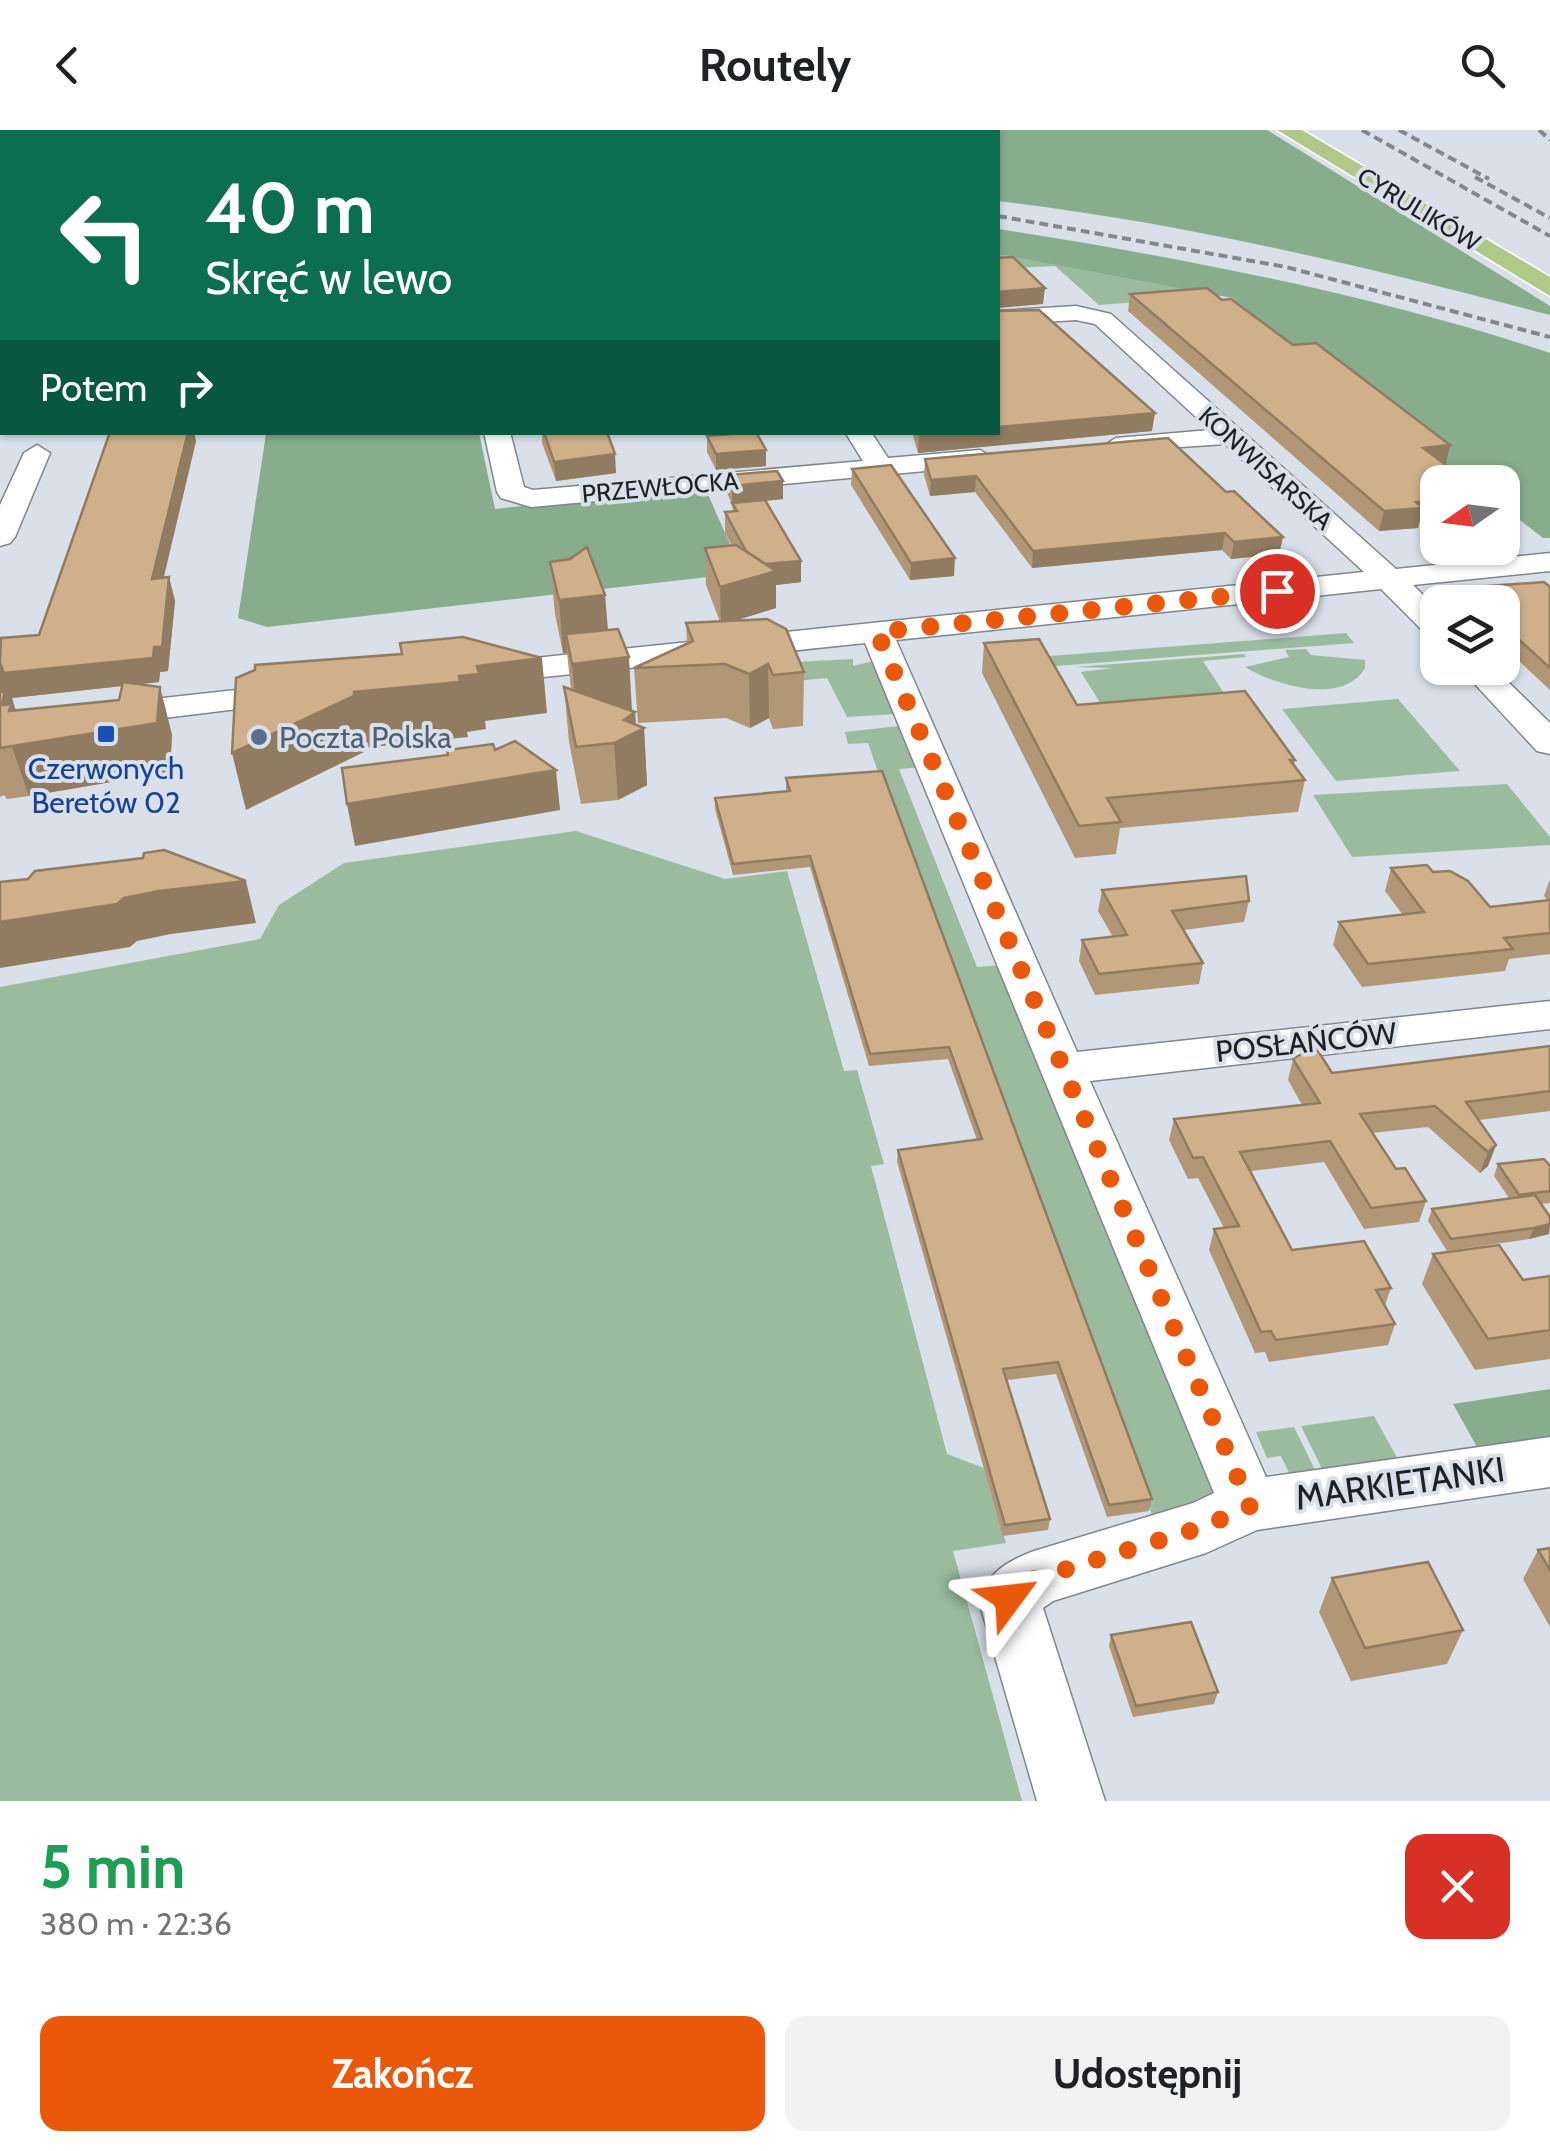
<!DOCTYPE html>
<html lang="pl">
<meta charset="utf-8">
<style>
:root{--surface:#fff;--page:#f2f2f2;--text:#202124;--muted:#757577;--accent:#ea580c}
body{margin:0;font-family:Cabin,sans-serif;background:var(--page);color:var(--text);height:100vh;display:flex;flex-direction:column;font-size:38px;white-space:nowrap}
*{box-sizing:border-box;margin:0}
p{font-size:32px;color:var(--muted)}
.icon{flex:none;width:55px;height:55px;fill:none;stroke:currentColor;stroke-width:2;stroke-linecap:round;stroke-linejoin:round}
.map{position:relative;height:1671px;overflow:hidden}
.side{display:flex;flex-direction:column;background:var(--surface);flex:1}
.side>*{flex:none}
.guide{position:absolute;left:0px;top:0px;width:1000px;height:305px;box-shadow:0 2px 8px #0004;background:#0b6e4f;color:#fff;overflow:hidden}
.needle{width:65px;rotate:256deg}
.tools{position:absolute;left:1420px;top:335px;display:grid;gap:20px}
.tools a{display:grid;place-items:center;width:100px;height:100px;border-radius:20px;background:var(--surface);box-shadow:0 2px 8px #0004;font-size:50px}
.pin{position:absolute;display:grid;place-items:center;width:85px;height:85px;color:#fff;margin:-42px;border:5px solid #fff;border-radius:50%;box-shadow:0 2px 10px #0007}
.me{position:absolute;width:110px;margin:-55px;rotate:60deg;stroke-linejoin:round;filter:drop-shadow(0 0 8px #0008)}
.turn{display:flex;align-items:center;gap:35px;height:210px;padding:0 40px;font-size:45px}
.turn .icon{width:130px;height:130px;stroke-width:2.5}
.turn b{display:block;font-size:70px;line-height:85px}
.then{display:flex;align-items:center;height:95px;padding:0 40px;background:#0003;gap:20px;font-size:38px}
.round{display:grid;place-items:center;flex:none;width:105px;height:105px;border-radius:20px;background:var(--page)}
.headline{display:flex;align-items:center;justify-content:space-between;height:170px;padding:0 40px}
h1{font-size:60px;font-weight:800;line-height:75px;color:#1e9e55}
.cta{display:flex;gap:20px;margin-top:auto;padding:20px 40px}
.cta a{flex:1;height:115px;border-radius:20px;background:var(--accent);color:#fff;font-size:40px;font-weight:800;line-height:115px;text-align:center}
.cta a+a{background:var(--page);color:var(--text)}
header{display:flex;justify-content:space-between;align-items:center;height:130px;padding:0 40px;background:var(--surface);font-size:45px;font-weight:800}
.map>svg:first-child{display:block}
.green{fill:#9bbb9f}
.forest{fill:#87ad8c}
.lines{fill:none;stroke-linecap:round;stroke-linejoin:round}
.minor-casing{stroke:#7f868e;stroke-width:3}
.major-casing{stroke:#fff;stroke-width:3}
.minor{fill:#fff;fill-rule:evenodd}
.major{fill:#b0c888;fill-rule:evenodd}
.rail{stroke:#83888e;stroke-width:4;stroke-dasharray:9 5;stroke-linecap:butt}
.wall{fill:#b29777;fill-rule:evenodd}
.shaded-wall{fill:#917b61}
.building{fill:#cfb08a;stroke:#917b61;stroke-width:2.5}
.route{stroke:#ea580c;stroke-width:18;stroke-dasharray:0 32.4}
.transit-dot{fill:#1a4fb4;stroke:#d9e0e9;stroke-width:4}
.service-dot{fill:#5c6f8a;stroke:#d9e0e9;stroke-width:4}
.labels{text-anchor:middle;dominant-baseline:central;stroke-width:8;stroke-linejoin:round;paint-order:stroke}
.far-street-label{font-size:25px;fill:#1e2124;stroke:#d9e0e9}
.service-label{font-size:30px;fill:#4e5e75;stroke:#d9e0e9;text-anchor:start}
.transit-label{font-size:30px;fill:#164399;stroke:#d9e0e9}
.street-label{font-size:30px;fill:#1e2124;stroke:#d9e0e9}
.near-street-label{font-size:35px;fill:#1e2124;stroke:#d9e0e9}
</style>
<header><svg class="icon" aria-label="back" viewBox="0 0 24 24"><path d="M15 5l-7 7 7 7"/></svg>Routely<svg class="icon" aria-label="search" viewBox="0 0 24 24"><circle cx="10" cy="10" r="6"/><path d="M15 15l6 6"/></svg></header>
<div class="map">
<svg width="1550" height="1671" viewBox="0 0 1550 1671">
<rect width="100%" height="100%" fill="#d9e0e9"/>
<g class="green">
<path d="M998,124l225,42 -124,9 -44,-39 -57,3z"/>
<path d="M1346,503l8,10 -311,24 -6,-10z"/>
<path d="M1306,519l5,6 54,5v8c-22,38 -91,17 -120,-1l44,-10 -4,-7z"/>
<path d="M1244,524l2,3 -43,4 30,46 -124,10 -28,-45 32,-4 -38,-1z"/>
<path d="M853,529v7l24,-6 19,54 -49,3 -20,-39 -30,3 -20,-18z"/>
<path d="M1398,569l62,72 -124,10 -54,-72z"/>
<path d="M899,596l7,3 16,38 -23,2 78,198 25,-2 213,529 -61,26 -235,-630 -51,-147 -20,1 -3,-12z"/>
<path d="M1507,654l43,53v8l-198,12 -39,-62z"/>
<path d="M576,701l149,48 62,-8 57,200 13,-1 27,94 -13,2 76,288 37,14 22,75 -53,8 69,250h-1022v-814l260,-48 19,-34 65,-42z"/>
<path d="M1374,1286l25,45 -72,18 -26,-53z"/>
<path d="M1294,1297l26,53 -28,-1 -11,-23 -14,2 -11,-26z"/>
</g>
<g class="forest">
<path d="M0,0h1267l283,176v9c-182,-48 -365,-92 -552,-114v-69h-996l-2,50z"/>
<path d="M998,99c185,29 374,65 552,124v185h-7l-40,-31 -1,-25h-32l-238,-184 -234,-44z"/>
<path d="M247,303h232l16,76 140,-16 71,-3 31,70 15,12 -485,55 -29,-9 28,-184z"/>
<path d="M1550,1259v56l-68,11 -29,-52z"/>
</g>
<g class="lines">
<defs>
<g id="minor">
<path d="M1076,176l35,8 285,255 154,-16v18l-137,14 25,25v27l-11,-2 -46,-46 -485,51 181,412 473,-51v28l-460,52 176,396 284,-40v50l-293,43 -51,23 -153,48 -10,7 62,193h-68l-59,-203c12,-26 29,-37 56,-47l159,-48 21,-10 -349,-850 -379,40 -12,-3 -5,-7 5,-7 12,-3 878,-91 -139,-128 -118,8 -4,-6 13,-8 94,-8 -115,-106 -19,-4 -78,5v-14z"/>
<path d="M484,302h26l14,55 9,3 330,-29 -18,-29h26l17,26 92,-8 13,8 -13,8 -449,41 -30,-9 -4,-6z"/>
<path d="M37,315l13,8 -35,84 -5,6 -10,3v-41l24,-52z"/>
<path d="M1460,538h34l56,55v31l-13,-3z"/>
<path d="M291,554l12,3 5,7 -5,7 -303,37v-22z"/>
</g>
<path id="major" d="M1277,0h25l248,147v19z"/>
</defs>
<use href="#minor" class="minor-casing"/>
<use href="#major" class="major-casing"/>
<use href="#minor" class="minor"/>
<use href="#major" class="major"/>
<g class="rail">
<path d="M1362,0l188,106"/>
<path d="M1399,0l90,49"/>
<path d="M1539,0l11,10"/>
<path d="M1475,47l75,41"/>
<path d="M998,86l288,51 264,70"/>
</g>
</g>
<g class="wall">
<rect x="0" y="64" width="2" height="85"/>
<path d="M1130,164l290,226 -2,8 -39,3 -251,-220z"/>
<path d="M1152,301l-234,22 -6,-21h86z"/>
<path d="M542,302h65l9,41 -60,8 -14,-38z"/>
<path d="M734,302h52l-28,3 8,15v16l-50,4 -9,-18v-16z"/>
<path d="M196,311l-33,137 6,-1 6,24 -7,70 -8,1 -1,10 -19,2 20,3 12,48 -2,37 -141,24 -22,3 -3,-4 -4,2v-154l39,-8zM122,556l-3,14 -103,10 -4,-12z"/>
<path d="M925,329l301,33 57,45 -4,17 -48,5 -9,-9 -190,18 -57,-76 -45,4 -6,-21z"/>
<path d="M852,339l102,107 -44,4 -59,-95z"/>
<path d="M727,345l56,6v18l-18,2 36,81 -25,3v23l-43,13 71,51 -1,54 -30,3 -4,-11 -19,10 -24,-10 -88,5 -4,-55 53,-24 -1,-21 34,-1 -14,-37 -1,-37 27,-2 -7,-13v-21h8l-1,-8 -5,-11z"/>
<path d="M550,432l55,33 3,35 24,81 3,1 1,13 8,3 3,57 -29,15 -37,4 -12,-62 -5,-55 7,2 -4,-36h-4l-8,-39z"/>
<path d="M1487,456l63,1v103l-48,-45v-43h-33l2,-8 14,-1z"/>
<path d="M984,513l93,62 218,55 -1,5 11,15 -7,32 -178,16 -4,26 -41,4 -93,-185z"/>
<path d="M882,641l270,728 -3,12 -42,6 -51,-143 -49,6 43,139 -2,11 -45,6 -106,-374 1,-12 79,-10 -29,-81 -79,7 -59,-199 -77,8 -18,-66v-11l71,-7v-13z"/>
<path d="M1391,738l42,4 57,35 58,-6 -4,-5 6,-17v75l-41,5 -4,12 -143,16 -29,-42 6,-23 64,-7 -18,-24z"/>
<path d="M1102,760l147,11 -5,21 -60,8 19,33 -4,21 -104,11 -16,-34 3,-21 31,-3 -15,-26z"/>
<path d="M1550,916v65l-71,9 17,25 -8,21 -8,7 -52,-46 -56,6 24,36 30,32 -7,21 -55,7 -40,-67 -73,9 41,79 99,38 -6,17 10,19 -7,21 -119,17 -4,-10 -10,1 -46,-103 5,-21 10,-1 -26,-50 -10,1 -19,-39 5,-21 128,-14 -14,-25 5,-21 39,14z"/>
<path d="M1498,1034l52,2v37l-9,1 9,13 -1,17 -20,5 -82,12 -19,-30 4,-12 77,-11 -15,-22z"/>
<path d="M1433,1124l90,26 27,-4v83l-75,11 -53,-86z"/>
<path d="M1550,1418v79l-27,-48 15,-29z"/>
<path d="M1332,1448l131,52 -16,34 -96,17 -32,-69z"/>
<path d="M1111,1505l107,57 -4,12 -81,13 -24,-71z"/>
</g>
<g class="shaded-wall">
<path d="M1045,158l-2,16 -45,4v-16z"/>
<path d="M1155,283l-3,18 -234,22 1,-19 79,-2v-5z"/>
<path d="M188,302h6l2,9 -38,161 -6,-23z"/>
<path d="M736,302h50l-50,5z"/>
<path d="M1450,315l-4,19 -23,-16z"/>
<path d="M766,320v16l-50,4v-16z"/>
<path d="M615,324l1,19 -60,8 -2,-19z"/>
<path d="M976,346l-1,16 -45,4 1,-16z"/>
<path d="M783,351v18l-51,5v-18z"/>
<path d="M1438,369v19l-18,2 -2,8 -39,3 5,-20 32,-9z"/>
<path d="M1225,403l-3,17 -190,18 1,-17z"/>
<path d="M1283,407l-4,17 -48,5 3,-17z"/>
<path d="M955,428l-1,18 -44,4 1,-17z"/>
<path d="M801,431v21l-25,3v23l-55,17 -1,-38 33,-22z"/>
<path d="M169,447l6,24 -7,70 -8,1 -1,10 -147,16 12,47 136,-58 12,48 -2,37 -141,24 -29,-83v-50z"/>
<path d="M605,465l4,53 -43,-14 1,19h-4l-4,-53z"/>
<path d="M629,527l3,55 -55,7 -5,-55z"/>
<path d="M542,528l5,55 -62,8 1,8 -19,3 1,5 -105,11 1,4 -118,58 -14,-57 122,-61 105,-16 18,-10z"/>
<path d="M768,534l1,54 -19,10 -1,-54z"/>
<path d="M635,582l1,20 8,-4 3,57 -29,15 -4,-57 10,-23z"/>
<path d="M556,640l4,40 -205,36 -8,-42z"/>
<path d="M246,751l10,42 -85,11 -34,7 -7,6 -130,21v-46l159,-31z"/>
<path d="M1496,1015l-8,21 -8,7 8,-21z"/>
<path d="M1550,1094l-1,10 -20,5 5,-11z"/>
</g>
<g class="building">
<rect x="0" y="64" width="2" height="63"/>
<path d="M1013,127l32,31 -47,4v-34z"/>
<path d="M1207,158l15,12 9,-1 62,46 23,-2 134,102 -27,3 46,34h-31v17l-22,3 7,6 -39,3 -254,-217z"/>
<path d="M1039,180l116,103 -157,14v-116z"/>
<path d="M110,302h78l-36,147 17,-2 -7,70h-8l-1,11 -149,15 -4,-10 1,-25 38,-3z"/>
<path d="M544,302h63l8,22 -61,8z"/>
<path d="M756,302l10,18 -50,4 -9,-18z"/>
<path d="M1168,308l58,54 8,-1 49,46 -49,5 -9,-9 -192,18 -57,-75 -45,4 -6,-21z"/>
<path d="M891,335l64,93 -44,5 -59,-94z"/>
<path d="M777,341l6,10 -51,5 -5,-11z"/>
<path d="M765,370l36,61 -36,3 -19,-13 -21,-39 12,-1 -5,-8z"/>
<path d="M736,415l40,26 -56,16 -15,-39z"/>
<path d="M587,417l18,48 -46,5 -9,-38 20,-3z"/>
<path d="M1544,452l6,5v81l-48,-44v-22h-22l-9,-8 22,-1 -6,-7z"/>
<path d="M767,489l19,10 18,43 -31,3 -5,-11 -19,10 -24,-10 -91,4 59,-27 -7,-18z"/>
<path d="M618,499l11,28 -57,7 -6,-30z"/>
<path d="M463,507l79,21 -65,8 2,8 -20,2 1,6 -106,10v4l-122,57 4,-75 19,-8v-5l147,-11 -2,-11z"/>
<path d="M1039,509l38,66 168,-14 50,69h-5l15,20 -198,18 14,24 -42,4 -95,-183z"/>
<path d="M123,552l37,5 -3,36 -157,25v-56l5,-1 -3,14 9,-1 -2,7 110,-11z"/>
<path d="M564,557l71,25 -11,8 20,8 -30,15 -38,4z"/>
<path d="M515,611l41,29 -209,34 -5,-36 106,-13 -1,-5 46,-6 2,6z"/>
<path d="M882,641l270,728 -43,6 -51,-143 -55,7 47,150 -45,6 -107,-375 84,-11 -33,-92 -79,7 -60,-198 -77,8 -18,-66 75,-7 -4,-13z"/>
<path d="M164,720l82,31 -87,10 -35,7 -7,6 -117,18v-40l28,-3 7,-8 108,-13 1,-5z"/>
<path d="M1427,735l6,7 17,-1 18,10 22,26 60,-7v33l-46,5 9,11 -145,15 -29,-42 85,-10 -33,-44z"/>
<path d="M1246,746l3,25 -77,10 31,52 -104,11 -17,-34 45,-5 -25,-45z"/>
<path d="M1315,916l17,27 218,-27v45l-84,11 30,43 -8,7 -53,-46 -75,8 36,55 9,-1 21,33 -55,7 -41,-67 -90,11 52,98 72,-9 27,47 -15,2 19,34 -119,16 -5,-9 -10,1 -47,-103 25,-3 -36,-69 -10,1 -19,-39 146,-16 -27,-44z"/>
<path d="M1544,1029l6,7v25l-31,4 -21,-31z"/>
<path d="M1535,1065l15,22v7l-16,4 -83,11 -19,-30z"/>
<path d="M1499,1115l24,35 27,-4v54l-62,9 -55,-85z"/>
<path d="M1550,1418v22l-12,-20z"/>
<path d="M1428,1432l35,68 -98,18 -33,-70z"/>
<path d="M1191,1492l27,70 -82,14 -25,-71z"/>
</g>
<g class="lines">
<path class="route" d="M1009,1468l25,-19 172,-53 44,-20 -373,-874 400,-41"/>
</g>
<rect class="transit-dot" x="96" y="594" width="20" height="20" rx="5"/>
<circle class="service-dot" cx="259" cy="607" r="10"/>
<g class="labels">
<g class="far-street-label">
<text transform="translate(1419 79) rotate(31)">CYRULIKÓW</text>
<text transform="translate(1266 338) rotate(42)">KONWISARSKA</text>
<text transform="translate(660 357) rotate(-5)">PRZEWŁOCKA</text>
</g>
<g class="service-label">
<text x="279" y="607">Poczta Polska</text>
</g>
<g class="transit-label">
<text x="106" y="638">Czerwonych<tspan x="106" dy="34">Beretów 02</tspan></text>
</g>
<g class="street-label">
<text transform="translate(1306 912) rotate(-6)">POSŁAŃCÓW</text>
</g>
<g class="near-street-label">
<text transform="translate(1400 1353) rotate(-8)">MARKIETANKI</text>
</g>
</g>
</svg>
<div class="tools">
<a><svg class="needle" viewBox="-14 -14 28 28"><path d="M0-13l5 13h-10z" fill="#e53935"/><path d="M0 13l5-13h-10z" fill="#757577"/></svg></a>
<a><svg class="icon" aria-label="layers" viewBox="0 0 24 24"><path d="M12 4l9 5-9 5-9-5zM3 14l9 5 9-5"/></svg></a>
</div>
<div class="pin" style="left:1277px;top:461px;background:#d93025"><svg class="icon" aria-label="arrive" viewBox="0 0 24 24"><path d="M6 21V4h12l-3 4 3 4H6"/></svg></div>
<svg class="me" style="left:1009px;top:1468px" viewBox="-20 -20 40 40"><path d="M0-17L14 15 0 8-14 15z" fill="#ea580c" stroke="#fff" stroke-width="4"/></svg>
<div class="guide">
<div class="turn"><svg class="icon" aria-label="left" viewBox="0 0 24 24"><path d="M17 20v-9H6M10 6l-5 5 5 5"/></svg><div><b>40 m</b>Skręć w lewo</div></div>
<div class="then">Potem<svg class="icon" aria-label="right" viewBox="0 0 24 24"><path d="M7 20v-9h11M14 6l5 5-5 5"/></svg></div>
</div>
</div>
<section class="side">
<div class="headline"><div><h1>5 min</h1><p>380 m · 22:36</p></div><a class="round" style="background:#d93025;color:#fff"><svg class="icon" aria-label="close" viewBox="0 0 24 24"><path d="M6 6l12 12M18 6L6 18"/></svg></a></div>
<div class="cta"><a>Zakończ</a><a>Udostępnij</a></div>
</section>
